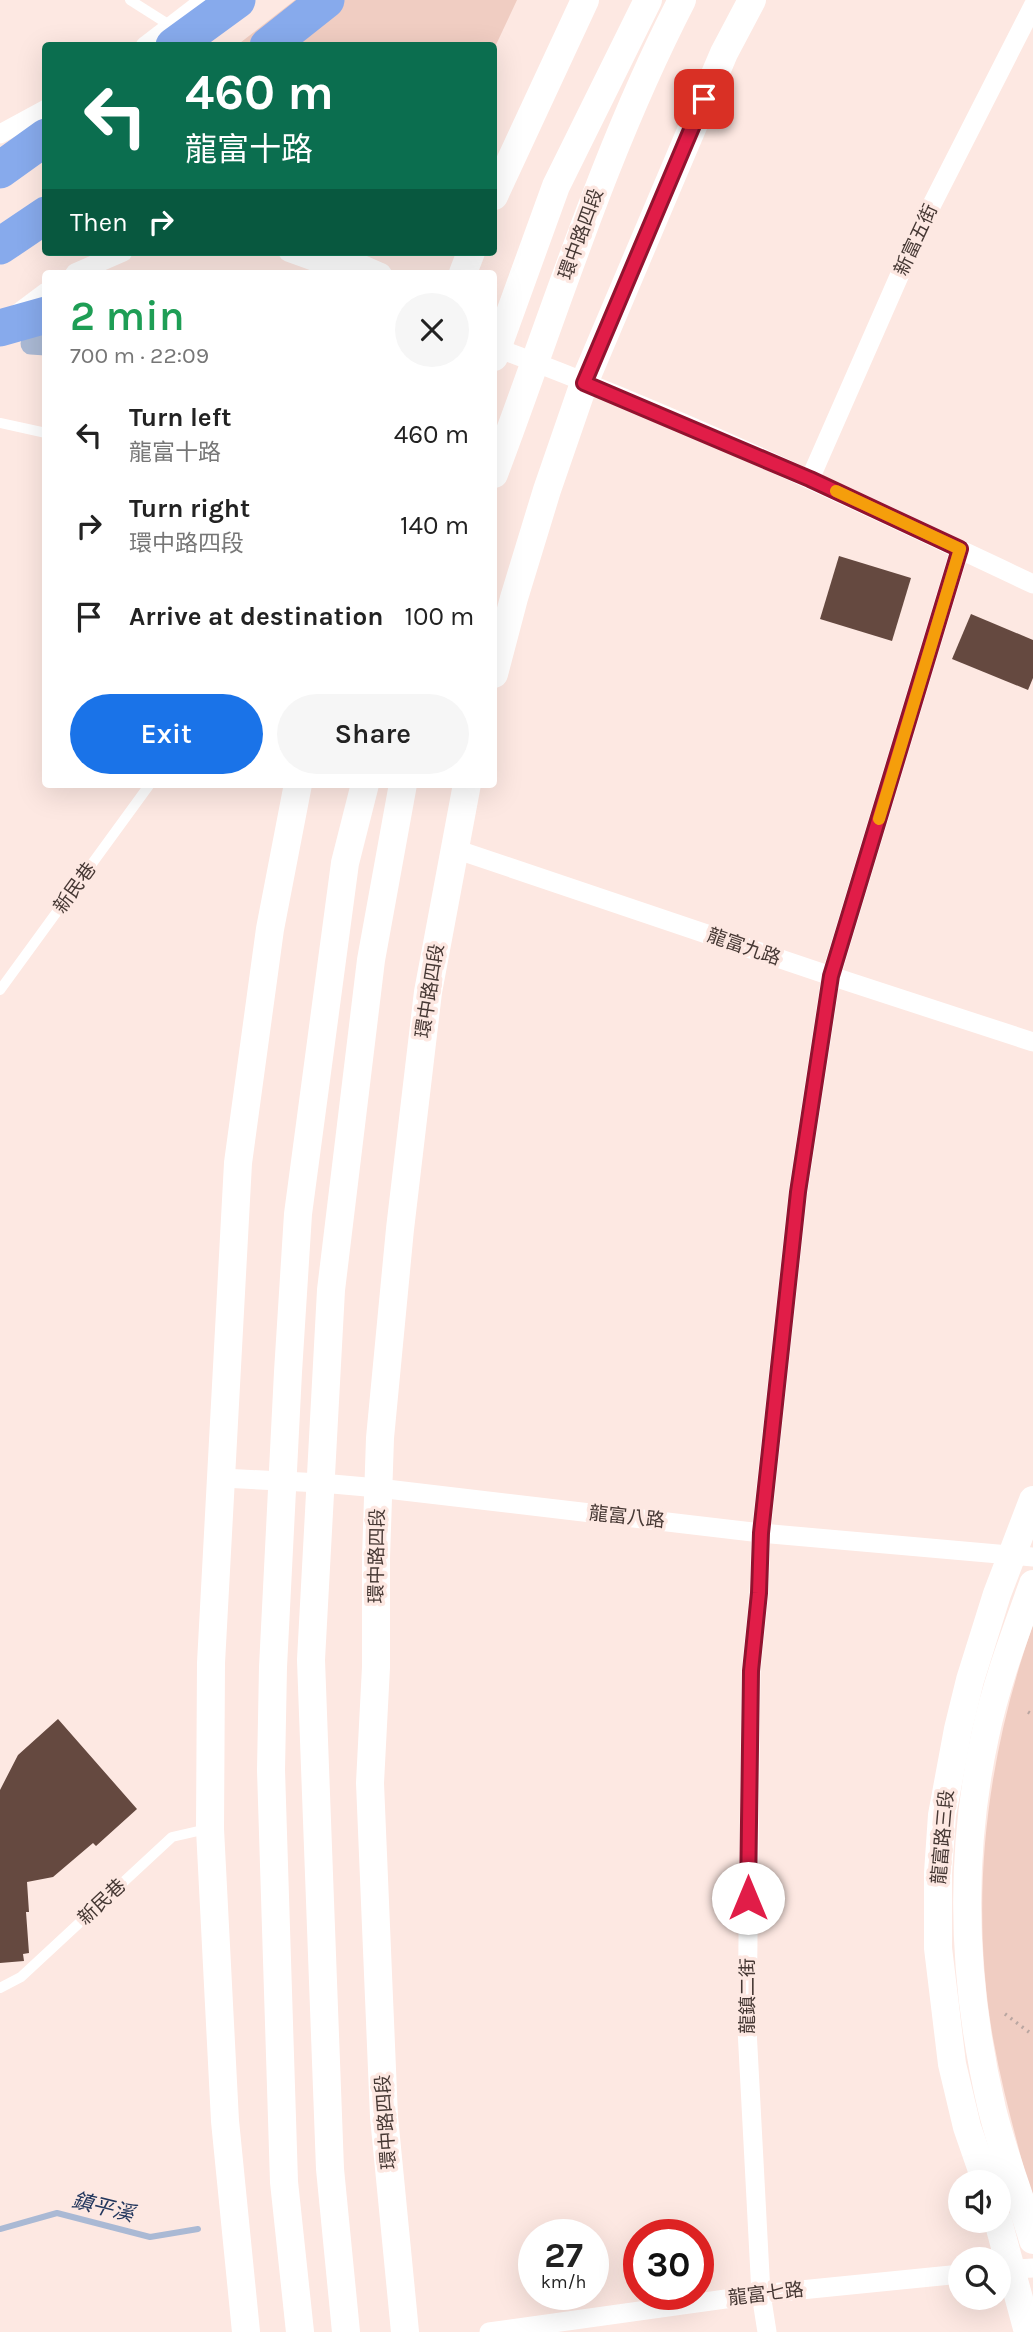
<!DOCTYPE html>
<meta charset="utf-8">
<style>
:root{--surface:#fff;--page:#f6f6f6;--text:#222;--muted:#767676;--accent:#1a73e8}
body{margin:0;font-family:Karla,"Noto Sans TC",sans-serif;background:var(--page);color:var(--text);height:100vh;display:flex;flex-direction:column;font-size:26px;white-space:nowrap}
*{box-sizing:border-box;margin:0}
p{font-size:23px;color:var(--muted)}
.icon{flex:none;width:38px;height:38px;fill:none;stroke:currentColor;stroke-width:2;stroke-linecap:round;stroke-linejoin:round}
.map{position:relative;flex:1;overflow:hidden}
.side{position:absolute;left:42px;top:270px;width:455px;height:518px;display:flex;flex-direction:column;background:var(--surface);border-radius:7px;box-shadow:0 7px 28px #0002}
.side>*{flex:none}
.guide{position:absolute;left:42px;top:42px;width:455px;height:214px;border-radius:7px;box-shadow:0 7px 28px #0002;background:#0b6e4f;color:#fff;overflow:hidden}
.buttons{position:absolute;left:948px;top:2170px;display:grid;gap:14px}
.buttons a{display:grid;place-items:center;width:63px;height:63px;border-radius:50%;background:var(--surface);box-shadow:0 7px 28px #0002;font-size:35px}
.speed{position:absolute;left:518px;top:2219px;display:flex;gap:14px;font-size:35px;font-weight:700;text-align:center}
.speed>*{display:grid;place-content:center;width:91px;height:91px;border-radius:50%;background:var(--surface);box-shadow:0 7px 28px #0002;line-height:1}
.speed small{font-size:18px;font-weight:400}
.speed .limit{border:10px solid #d22;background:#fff;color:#111}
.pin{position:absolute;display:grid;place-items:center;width:60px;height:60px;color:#fff;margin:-30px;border-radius:14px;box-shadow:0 4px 10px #0006}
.me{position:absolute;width:77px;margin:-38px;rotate:0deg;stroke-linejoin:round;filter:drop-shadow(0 0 5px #0008)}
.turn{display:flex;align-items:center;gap:24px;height:147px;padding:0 28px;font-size:32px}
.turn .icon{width:91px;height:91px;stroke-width:2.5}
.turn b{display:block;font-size:49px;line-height:60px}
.then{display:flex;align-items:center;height:66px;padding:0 28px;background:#0003;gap:14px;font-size:26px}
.round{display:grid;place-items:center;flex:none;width:74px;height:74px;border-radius:37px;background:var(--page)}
.summary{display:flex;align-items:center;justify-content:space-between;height:119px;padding:0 28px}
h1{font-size:42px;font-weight:600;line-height:52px;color:#1e9e55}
.button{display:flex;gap:14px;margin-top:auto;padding:14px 28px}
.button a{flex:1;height:80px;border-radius:42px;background:var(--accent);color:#fff;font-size:28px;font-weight:600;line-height:80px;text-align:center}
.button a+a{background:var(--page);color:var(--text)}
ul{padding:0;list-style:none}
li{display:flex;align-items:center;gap:21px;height:91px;padding:0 28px}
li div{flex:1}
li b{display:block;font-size:26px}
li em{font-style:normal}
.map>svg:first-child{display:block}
.green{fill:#f0cdc2}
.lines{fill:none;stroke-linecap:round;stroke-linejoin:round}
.stream{stroke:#aab9d4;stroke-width:6}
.canal{stroke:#aab9d4;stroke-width:21}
.building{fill:#654940}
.path{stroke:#b9a6a1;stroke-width:3.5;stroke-dasharray:2 5;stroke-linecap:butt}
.lane{stroke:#fff;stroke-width:10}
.street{stroke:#fff;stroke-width:19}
.secondary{stroke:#fff;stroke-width:28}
.highway{stroke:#87aaec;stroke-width:37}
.route-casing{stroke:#92132f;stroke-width:18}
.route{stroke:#e11d48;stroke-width:12}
.slow{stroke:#f59e0b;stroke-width:12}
.labels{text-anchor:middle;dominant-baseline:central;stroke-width:7;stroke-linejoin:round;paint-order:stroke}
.street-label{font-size:19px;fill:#463834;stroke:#fde8e2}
.water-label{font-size:21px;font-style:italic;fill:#24385e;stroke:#fde8e2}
</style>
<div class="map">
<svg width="1033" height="2332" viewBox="0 0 1033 2332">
<rect width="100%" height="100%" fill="#fde8e2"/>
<g class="green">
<path d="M295,0h222l-23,49v-3h-258z"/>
<path d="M1033,1625v578c-14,-55 -30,-109 -40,-165 -24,-139 -7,-280 40,-413z"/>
</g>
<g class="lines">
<path class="stream" d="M0,2229l57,-16 93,24 48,-8"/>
<path class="canal" d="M31,344l15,1"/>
</g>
<g class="building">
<path d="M839,556l72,22 -19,63 -72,-22z"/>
<path d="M971,614l62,26v38l-5,12 -76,-31z"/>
<path d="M58,1719l79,90 -41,37 -3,-3 -40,34 -26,5 2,30h-3l3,41 -6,1 1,7 -24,2v-173l18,-35z"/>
</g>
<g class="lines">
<g class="path">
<path d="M1028,1712l5,3"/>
<path d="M1005,2014l28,21"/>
</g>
<g class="lane">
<path d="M130,0l41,26"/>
<path d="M0,423l46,10"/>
<path d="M0,990l150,-206"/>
<path d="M0,1988l21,-11 151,-140 35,-8"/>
</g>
<g class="street">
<path d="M145,46l60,-46"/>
<path d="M0,134l46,-25"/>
<path d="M288,252l58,21"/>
<path d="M334,252l48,21"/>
<path d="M75,273l48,-21"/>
<path d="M18,313l28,-21"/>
<path d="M494,347c184,68 361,153 539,237"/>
<path d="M810,479l112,-255 111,-218"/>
<path d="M455,849l376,127 202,66"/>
<path d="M222,1478l99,5 57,5 383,45 272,24"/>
<path d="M1000,2270l33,-2"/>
<path d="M489,2332l272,-38 200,-20"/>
<path d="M767,2332l-6,-38 -14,-265 4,-358 8,-78 2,-60 37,-341 33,-216 129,-427"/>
</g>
<g class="secondary">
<path d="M494,196l91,-196"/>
<path d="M463,273l8,-21"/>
<path d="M494,357l62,-171 92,-186"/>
<path d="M494,474c60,-159 110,-323 188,-474"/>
<path d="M494,674l20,-76 33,-108 37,-107 140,-330 28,-53"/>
<path d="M1033,1584c-18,50 -37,100 -48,152 -27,124 -22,250 7,373 11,44 28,87 41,131"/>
<path d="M986,2182l-19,-55 -15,-63 -14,-116v-75l4,-58 16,-86 12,-49 27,-86 36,-94"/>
<path d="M998,2221l30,111"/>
<path d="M246,2332l-21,-211 -15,-292 1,-166 27,-500 32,-234 28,-145"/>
<path d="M300,2332l-16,-150 -13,-412 2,-103 15,-295 10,-158 47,-351 20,-79"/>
<path d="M346,2332l-16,-163 -19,-509 20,-370 40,-330 32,-176"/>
<path d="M405,2332l-21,-215 -14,-334 6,-116v-109l4,-120 20,-209 28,-237 39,-208"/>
</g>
<g class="highway">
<path d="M174,46l63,-46"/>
<path d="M268,46l58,-46"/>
<path d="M0,170l46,-33"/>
<path d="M0,246l46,-31"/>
<path d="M0,328l46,-13"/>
</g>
</g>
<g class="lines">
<defs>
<path id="route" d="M704,99l-120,284 226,96 150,70 -129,427 -33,216 -37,341 -2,60 -8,78 -3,227"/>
</defs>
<use href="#route" class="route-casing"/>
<use href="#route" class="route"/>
<path class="slow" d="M836,491l124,58 -81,270"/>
</g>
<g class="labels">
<g class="street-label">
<text transform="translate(581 234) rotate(-70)">環中路四段</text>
<text transform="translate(916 240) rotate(-65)">新富五街</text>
<text transform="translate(75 888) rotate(-54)">新民巷</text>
<text transform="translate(744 947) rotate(19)">龍富九路</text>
<text transform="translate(430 991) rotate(-81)">環中路四段</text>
<text transform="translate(627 1517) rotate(6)">龍富八路</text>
<text transform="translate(377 1556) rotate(-89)">環中路四段</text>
<text transform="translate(943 1837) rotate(-85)">龍富路三段</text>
<text transform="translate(102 1902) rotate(-43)">新民巷</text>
<text transform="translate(748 1996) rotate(-90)">龍鎮二街</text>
<text transform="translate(386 2122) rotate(-94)">環中路四段</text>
<text transform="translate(766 2294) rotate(-7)">龍富七路</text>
</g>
<g class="water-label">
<text transform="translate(103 2207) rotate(14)">鎮平溪</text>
</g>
</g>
</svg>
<div class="buttons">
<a><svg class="icon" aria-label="sound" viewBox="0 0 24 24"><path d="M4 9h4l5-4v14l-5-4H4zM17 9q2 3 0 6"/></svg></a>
<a><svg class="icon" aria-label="search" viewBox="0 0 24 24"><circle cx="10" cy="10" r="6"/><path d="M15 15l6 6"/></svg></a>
</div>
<div class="speed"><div>27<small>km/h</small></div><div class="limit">30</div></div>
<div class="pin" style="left:704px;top:99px;background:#d93025"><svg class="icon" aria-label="arrive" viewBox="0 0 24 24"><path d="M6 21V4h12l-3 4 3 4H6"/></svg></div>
<svg class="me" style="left:748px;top:1898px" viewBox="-20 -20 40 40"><circle r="19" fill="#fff"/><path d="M0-13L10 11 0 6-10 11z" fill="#e11d48"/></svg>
<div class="guide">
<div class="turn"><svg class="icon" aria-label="left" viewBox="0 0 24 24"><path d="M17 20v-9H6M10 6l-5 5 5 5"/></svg><div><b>460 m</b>龍富十路</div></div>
<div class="then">Then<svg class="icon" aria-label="right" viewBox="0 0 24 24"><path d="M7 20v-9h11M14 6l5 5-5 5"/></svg></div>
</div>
<section class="side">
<div class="summary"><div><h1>2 min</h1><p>700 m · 22:09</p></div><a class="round"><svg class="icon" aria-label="close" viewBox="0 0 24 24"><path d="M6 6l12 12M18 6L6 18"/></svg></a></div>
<ul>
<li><svg class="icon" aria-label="left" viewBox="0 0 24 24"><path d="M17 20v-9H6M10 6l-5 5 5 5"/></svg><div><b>Turn left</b><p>龍富十路</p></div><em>460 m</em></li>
<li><svg class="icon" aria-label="right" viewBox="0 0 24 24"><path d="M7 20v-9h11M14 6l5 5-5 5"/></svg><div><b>Turn right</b><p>環中路四段</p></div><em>140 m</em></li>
<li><svg class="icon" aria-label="arrive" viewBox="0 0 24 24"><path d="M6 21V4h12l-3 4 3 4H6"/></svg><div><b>Arrive at destination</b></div><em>100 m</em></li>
</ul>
<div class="button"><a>Exit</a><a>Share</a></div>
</section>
</div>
